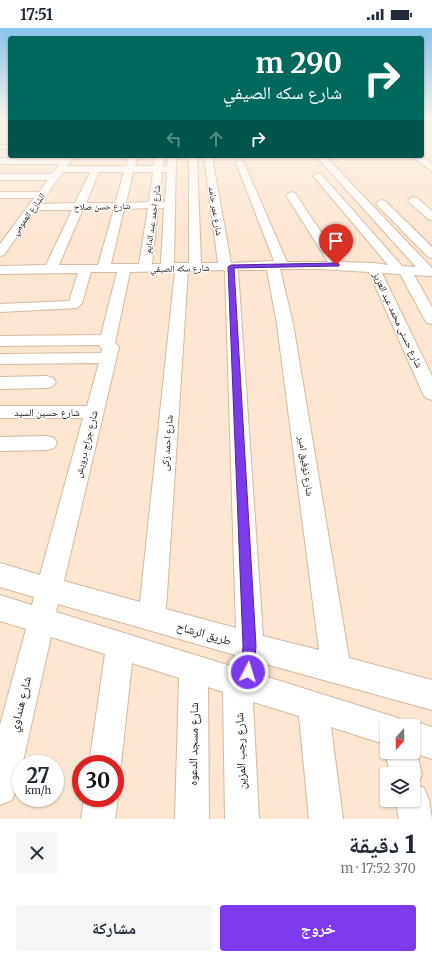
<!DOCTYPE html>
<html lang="ar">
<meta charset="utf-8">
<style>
:root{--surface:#fff;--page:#f6f6f7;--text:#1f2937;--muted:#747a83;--accent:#7c3aed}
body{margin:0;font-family:Merriweather,"Noto Naskh Arabic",serif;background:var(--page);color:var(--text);direction:rtl;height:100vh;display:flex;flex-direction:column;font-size:15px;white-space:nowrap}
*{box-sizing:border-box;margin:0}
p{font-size:13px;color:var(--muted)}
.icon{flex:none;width:22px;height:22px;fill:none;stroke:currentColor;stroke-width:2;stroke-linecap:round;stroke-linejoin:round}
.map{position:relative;height:791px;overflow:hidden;direction:ltr}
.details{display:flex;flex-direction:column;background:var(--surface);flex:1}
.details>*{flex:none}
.guide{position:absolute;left:8px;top:8px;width:416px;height:122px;border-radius:4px;box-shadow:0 1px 3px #0004;direction:rtl;background:#00695c;color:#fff;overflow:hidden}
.needle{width:26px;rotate:200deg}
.tools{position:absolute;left:380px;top:691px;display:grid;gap:8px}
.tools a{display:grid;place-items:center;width:40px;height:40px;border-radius:4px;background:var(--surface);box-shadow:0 1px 3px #0004;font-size:20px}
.speed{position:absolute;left:12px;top:727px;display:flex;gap:8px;font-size:20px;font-weight:700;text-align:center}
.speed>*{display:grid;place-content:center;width:52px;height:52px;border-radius:50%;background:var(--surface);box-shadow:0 1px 3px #0004;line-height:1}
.speed small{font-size:10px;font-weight:400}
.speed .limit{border:6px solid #d22;background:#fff;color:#111}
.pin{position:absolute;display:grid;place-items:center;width:34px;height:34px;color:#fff;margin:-41px -17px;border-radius:50% 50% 50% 0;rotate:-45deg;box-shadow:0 0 4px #0007}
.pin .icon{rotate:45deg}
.me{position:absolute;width:44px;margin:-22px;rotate:5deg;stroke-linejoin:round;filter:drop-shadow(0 0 3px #0008)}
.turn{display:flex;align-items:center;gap:14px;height:84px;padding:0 16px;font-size:18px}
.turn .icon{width:52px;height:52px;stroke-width:2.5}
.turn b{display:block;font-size:28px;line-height:34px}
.lanes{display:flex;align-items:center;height:38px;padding:0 16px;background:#0003;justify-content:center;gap:20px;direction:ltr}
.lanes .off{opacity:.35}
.round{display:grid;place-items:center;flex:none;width:42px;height:42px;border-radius:4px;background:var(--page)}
.overview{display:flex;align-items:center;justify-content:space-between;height:68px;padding:0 16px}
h1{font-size:24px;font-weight:800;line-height:30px}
.action{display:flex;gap:8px;margin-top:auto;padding:8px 16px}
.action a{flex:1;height:46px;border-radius:4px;background:var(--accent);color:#fff;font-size:16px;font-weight:800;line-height:46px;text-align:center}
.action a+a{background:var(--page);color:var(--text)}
.status{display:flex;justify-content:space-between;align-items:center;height:28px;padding:0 20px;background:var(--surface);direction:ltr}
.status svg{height:11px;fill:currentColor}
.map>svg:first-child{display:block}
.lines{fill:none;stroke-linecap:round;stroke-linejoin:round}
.minor-casing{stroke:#d3b9a0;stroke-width:2}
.minor{fill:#fff;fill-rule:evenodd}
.route{fill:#7c3aed;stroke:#51269a}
.labels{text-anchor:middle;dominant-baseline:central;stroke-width:3;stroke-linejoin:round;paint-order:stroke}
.far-street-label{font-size:9px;fill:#1c130a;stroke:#fff}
.street-label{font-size:10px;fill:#1c130a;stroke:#fff}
.near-street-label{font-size:12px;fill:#1c130a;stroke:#fff}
</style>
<div class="status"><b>17:51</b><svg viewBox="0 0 49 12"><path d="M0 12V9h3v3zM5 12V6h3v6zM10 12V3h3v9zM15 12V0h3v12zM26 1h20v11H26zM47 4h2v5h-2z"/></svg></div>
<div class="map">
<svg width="432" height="791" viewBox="0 0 432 791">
<rect width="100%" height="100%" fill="#fbe6d2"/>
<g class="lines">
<defs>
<g id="minor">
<rect x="422" y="97" width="10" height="4"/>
<rect x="0" y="100" width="10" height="4"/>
<rect x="0" y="117" width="10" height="4"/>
<path d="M66,128h8l-7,10h59l3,-10h8l-2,10h19l2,-10h8l-1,10h4l1,-10h8l-2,107h15v-107h8l4,107h17l-14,-107h8l19,107 43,-2 -38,-98 4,-3 4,3 43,99h41l-42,-67 5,-3 4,1 46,69 32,1 15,2 -73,-87 -2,-2 5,-3 3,1 81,92 14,1 -100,-111h9l107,112v8l-18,-1 18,32v17l-5,-1 -2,-3 -25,-46 -18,-1 50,103v24l-6,-2 -3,-4 -54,-122 -49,-3h-40l13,55 56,334 83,22v30l-170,-47 -1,12 137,43 3,8h-14v19l-56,-18 12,92h-34l-10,-103 -46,-14 6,117h-34l-2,-127 -15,-5 1,132h-34l4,-141 -47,-15 -11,101 -6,12v-12h-26l16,-110 -54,-17 -34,151 -5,12 -12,5v-80l26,-96 -26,-8v-26l32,10 2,-8 -34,-10v-24l40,12 43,-157h-83v-12h87l12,-43 -99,1v-10l101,-1 1,-4 -3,-4 -99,1v-10l101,-1 16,-63h-26l-9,31 -5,5 -77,4v-8l69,-3 9,-28 -78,1v-8l46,-1 26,-55h-36l-32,45 -4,1v-12l34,-46h-34v-6h39l9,-12h-48v-6h52l8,-10h-60v-6h64zM63,144h27l-15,31 -35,1zM99,144h25l-9,31h-29zM133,144h20l-4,30 -23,1zM162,144h5l-2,30h-6zM148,180l-9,56h-28l13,-55zM158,180h6l-3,56h-9zM83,181h31l-16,56h-39zM223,242l2,1 11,357 -70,-19 22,-338zM238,242h29l10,54 42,326 -56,-14zM175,243l-35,331 -76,-21 55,-234 -4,-4 15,-71zM58,576l177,51 -1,12 -178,-55z"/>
<path d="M411,128h10l11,8v7z"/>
<path d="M413,169l4,1 15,13v9l-4,-1 -19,-17 -1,-2z"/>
<path d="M381,172l4,1 47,46v11l-4,-1 -51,-52 -1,-2z"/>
<path d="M47,348l6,2 3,4 -3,4 -6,2 -47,1v-12z"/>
<path d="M47,408l7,2 3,5 -3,5 -7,2 -47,1v-14z"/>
<path d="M413,693l19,6v32l-15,-5 5,20 -4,11 6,3 5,12 3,19h-33l-4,-19h18v-26h-23l-5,-22 2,-5v5h26v-26h-11z"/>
<path d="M115,763l3,7 -3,21h-34l3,-21h31z"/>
</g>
</defs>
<use href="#minor" class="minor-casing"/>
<use href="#minor" class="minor"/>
</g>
<linearGradient id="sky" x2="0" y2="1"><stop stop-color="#87c4e7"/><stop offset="0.46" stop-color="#fdf4eb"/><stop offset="1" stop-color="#fdf4eb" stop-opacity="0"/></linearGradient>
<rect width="432" height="205" fill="url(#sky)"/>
<path class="route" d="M336,235l3,1v2l-105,2 22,378 -2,26 -2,5 -4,2 -5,-2 -2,-5 2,-26 -15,-379 3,-2z"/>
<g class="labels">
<g class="far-street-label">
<text transform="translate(102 178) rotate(-1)">شارع حسن صلاح</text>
<text transform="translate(216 183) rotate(81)">شارع عمر حامد</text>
<text transform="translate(28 186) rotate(-54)">الشارع العمومي</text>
<text transform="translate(152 191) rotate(-82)">شارع احمد عبد الدايم</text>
<text transform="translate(180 240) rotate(-1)">شارع سكه الصيفي</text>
</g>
<g class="street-label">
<text transform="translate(398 292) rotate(65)">شارع حسنى محمد عبد العزيز</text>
<text x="47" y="384">شارع حسين السيد</text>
<text transform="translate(167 415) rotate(-85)">شارع احمد زكى</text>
<text transform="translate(86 416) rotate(-76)">شارع جراج درويش</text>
<text transform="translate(306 438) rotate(82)">شارع توفيق امير</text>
</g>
<g class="near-street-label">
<text transform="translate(204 605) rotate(16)">طريق الرشاح</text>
<text transform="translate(20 676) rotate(-76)">شارع هنداوي</text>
<text transform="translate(193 716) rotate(-89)">شارع مسجد الدعوه</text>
<text transform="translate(240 723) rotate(-92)">شارع رجب المزين</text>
</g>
</g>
</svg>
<div class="tools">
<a><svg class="needle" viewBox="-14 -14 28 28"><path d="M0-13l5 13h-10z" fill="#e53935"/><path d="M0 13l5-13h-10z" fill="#747a83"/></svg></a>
<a><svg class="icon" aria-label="layers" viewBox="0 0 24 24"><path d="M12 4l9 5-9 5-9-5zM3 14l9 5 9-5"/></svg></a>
</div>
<div class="speed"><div>27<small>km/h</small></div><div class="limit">30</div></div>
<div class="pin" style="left:336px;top:237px;background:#d93025"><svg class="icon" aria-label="arrive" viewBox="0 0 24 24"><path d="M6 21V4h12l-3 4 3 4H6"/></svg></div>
<svg class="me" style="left:248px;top:644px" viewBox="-20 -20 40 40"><circle r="17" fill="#7c3aed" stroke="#fff" stroke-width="3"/><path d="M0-11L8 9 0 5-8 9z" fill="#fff"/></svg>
<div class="guide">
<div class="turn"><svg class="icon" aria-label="right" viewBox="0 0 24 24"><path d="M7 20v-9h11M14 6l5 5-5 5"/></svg><div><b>290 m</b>شارع سكه الصيفي</div></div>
<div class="lanes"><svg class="icon off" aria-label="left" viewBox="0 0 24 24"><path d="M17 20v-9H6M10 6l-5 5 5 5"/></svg><svg class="icon off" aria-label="ahead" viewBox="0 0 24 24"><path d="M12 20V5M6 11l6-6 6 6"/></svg><svg class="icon" aria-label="right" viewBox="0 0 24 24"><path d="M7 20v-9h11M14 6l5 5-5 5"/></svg></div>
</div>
</div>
<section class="details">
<div class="overview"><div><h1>1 دقيقة</h1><p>370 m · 17:52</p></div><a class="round"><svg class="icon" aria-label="close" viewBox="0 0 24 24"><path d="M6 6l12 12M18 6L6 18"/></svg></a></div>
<div class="action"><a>خروج</a><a>مشاركة</a></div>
</section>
